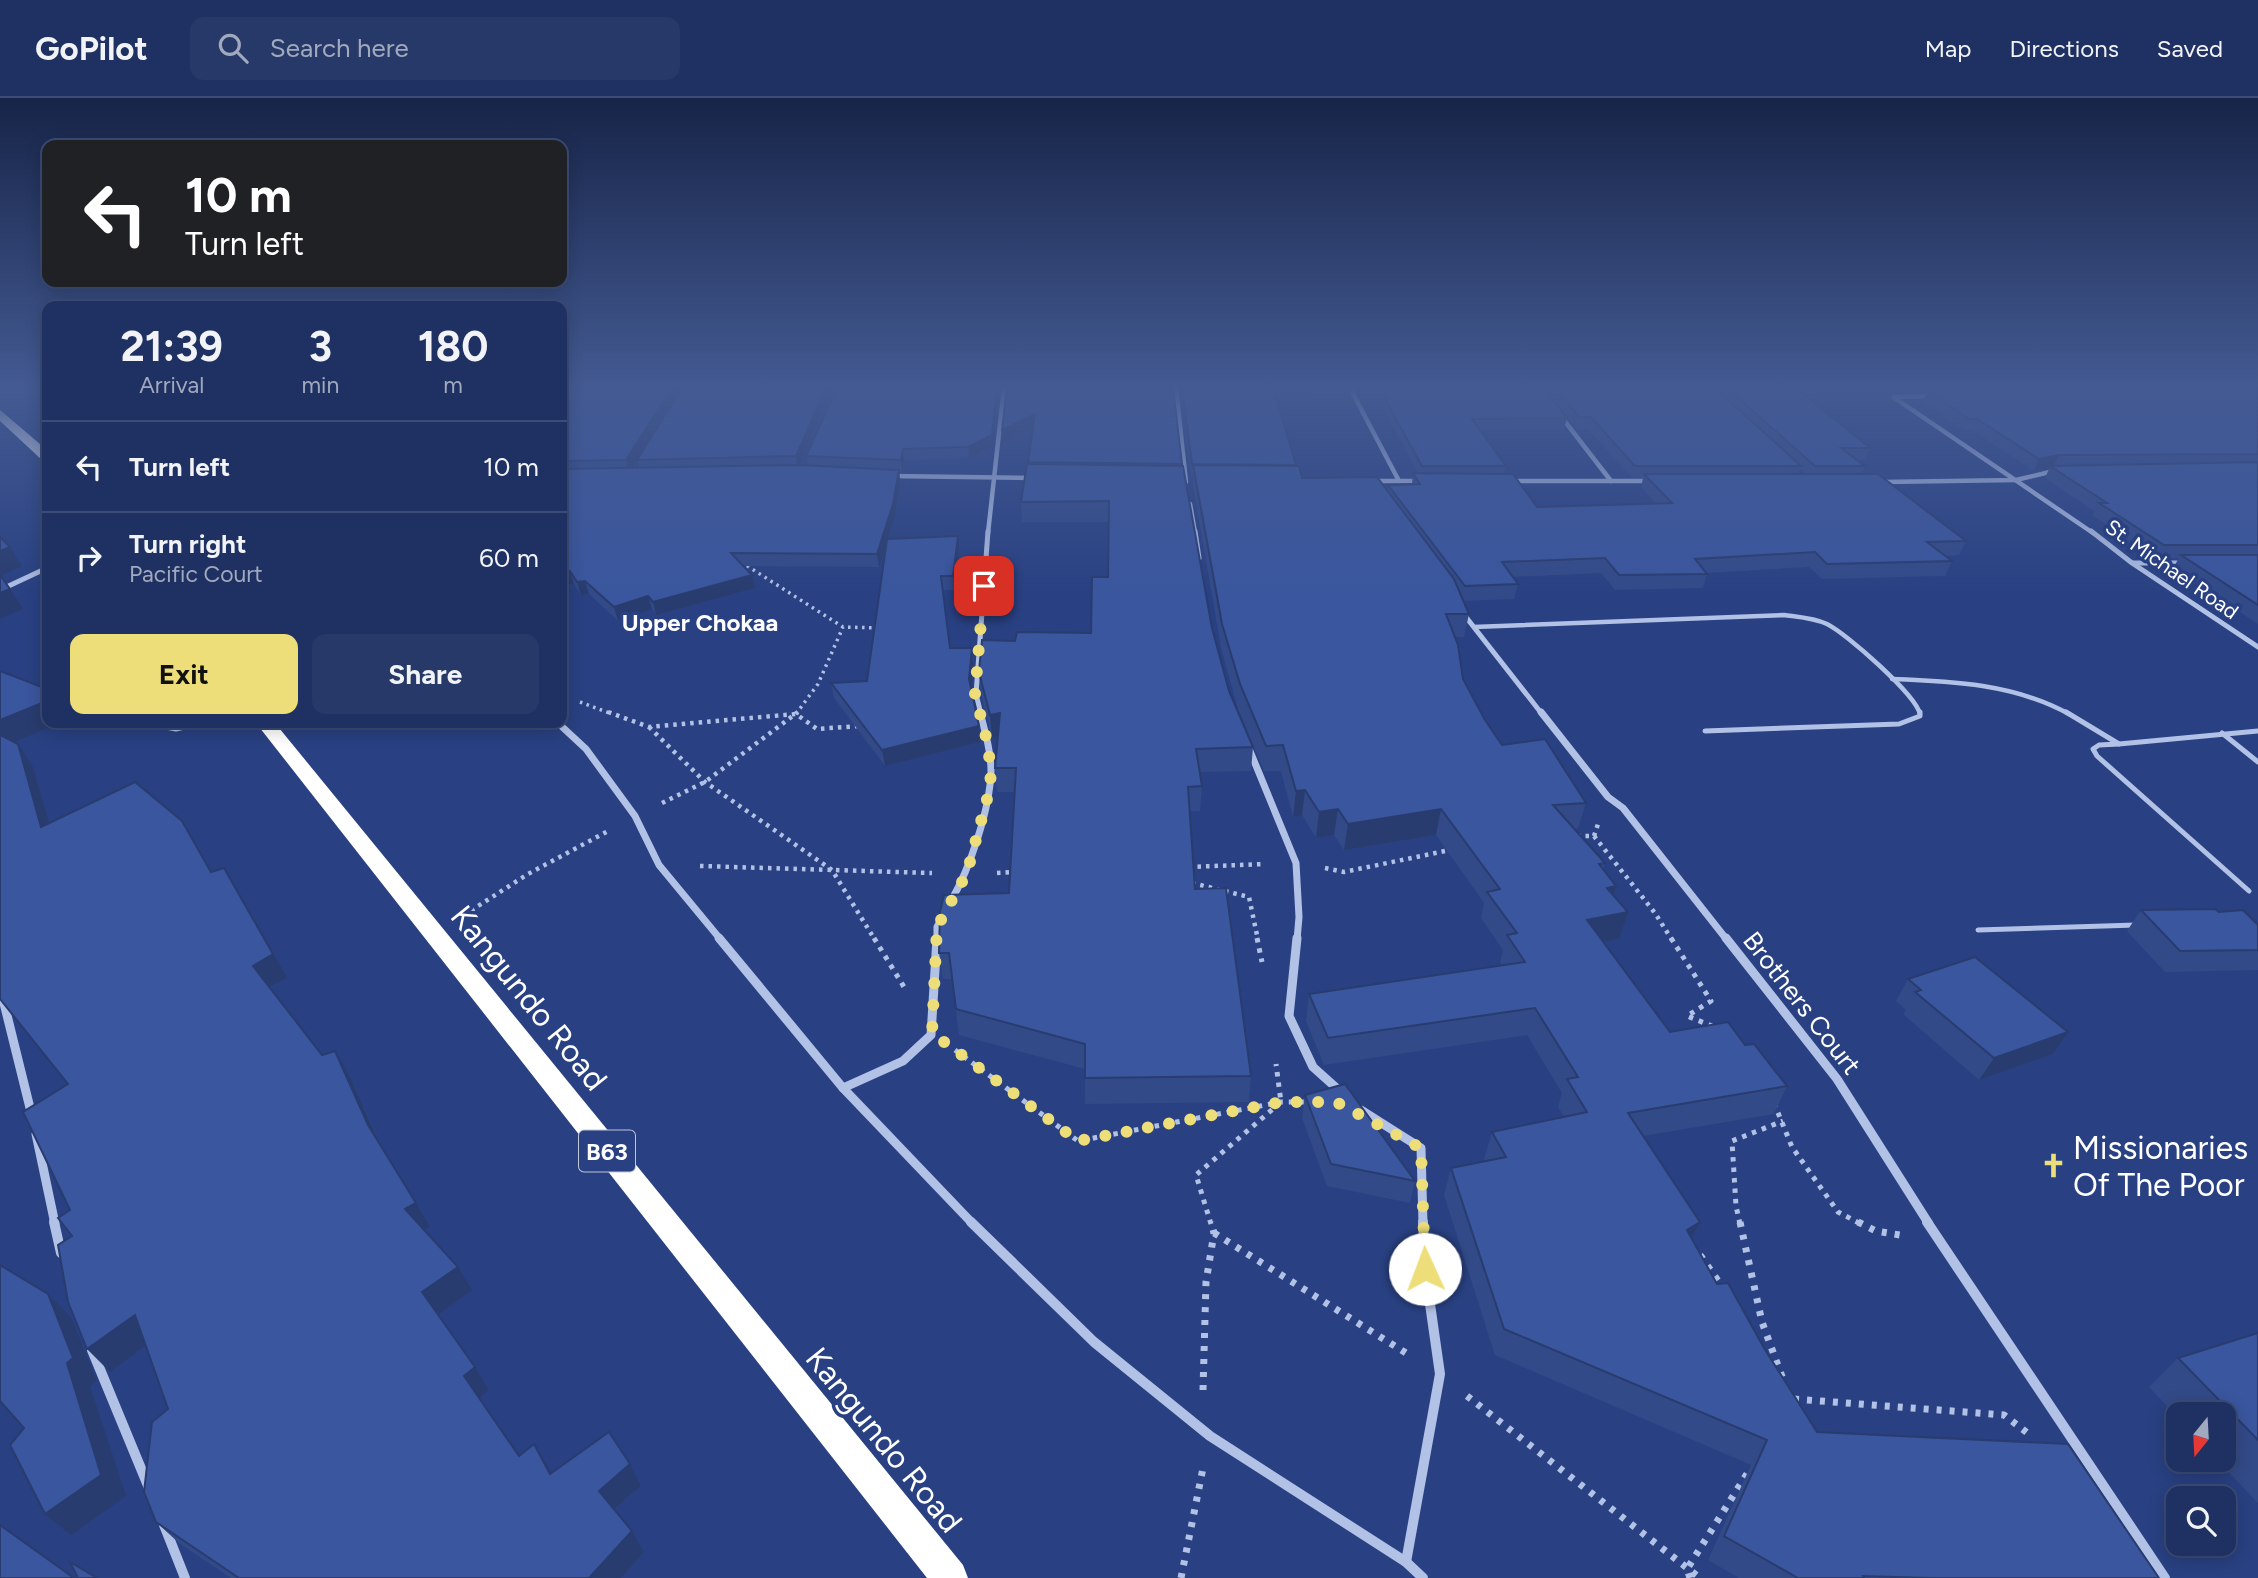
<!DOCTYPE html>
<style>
:root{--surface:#1f3162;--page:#273968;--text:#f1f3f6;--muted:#a1a9be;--line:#3c4c77;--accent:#edde79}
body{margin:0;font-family:Figtree,sans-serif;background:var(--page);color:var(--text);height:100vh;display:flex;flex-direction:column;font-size:26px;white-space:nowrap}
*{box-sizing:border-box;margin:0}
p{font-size:23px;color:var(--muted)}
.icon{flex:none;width:38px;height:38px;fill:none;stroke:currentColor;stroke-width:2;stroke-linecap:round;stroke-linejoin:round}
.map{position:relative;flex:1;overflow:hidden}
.drawer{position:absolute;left:42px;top:203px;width:525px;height:427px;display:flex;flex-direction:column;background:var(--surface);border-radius:14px;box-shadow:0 4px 18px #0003,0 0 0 2px var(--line)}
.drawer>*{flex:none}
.guide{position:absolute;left:42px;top:42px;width:525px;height:147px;border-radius:14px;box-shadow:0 4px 18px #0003,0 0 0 2px var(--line);background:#202124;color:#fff;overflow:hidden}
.needle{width:46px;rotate:198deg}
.controls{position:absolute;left:2166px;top:1304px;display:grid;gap:14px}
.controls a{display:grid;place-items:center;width:70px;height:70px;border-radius:14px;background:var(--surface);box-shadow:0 4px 18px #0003,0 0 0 2px var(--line);font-size:35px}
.pin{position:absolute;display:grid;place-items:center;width:60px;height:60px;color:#fff;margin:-30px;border-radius:14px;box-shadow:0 4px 10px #0006}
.me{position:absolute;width:77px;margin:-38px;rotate:358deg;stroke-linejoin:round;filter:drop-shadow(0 0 5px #0008)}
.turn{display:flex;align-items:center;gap:24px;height:147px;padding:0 28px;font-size:32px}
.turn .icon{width:91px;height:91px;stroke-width:2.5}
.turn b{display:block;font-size:49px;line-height:60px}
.eta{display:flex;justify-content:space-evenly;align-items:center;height:119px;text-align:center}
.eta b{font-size:42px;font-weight:700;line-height:49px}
.button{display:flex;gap:14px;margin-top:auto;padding:14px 28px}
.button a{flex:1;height:80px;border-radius:14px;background:var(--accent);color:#111;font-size:28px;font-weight:700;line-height:80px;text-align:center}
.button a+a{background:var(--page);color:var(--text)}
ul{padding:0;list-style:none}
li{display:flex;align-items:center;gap:21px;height:91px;padding:0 28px;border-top:2px solid var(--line)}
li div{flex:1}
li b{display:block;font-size:26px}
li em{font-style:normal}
header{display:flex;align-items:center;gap:42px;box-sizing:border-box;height:98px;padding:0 35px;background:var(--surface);border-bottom:2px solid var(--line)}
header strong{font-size:33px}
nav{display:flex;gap:38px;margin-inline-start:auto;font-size:24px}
.search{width:490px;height:63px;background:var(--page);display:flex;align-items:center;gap:18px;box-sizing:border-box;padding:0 24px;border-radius:14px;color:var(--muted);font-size:26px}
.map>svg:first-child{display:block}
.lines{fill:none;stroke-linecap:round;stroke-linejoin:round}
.path-far3{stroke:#b2c1e6;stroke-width:3.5;stroke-dasharray:2.5 4.5;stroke-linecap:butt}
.path-far2{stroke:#b2c1e6;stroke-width:4.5;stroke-dasharray:3.5 5;stroke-linecap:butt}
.path-far1{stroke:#b2c1e6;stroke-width:5;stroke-dasharray:4.5 6;stroke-linecap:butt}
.path{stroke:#b2c1e6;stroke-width:7;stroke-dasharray:5 8;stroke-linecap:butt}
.lane-far1{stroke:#b2c1e6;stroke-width:4.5}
.lane{stroke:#b2c1e6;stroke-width:5}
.street-far4{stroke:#b2c1e6;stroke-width:4.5}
.street-far3{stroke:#b2c1e6;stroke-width:5}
.street-far2{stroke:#b2c1e6;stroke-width:7}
.street-far1{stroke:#b2c1e6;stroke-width:9}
.street{stroke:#b2c1e6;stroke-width:10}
.highway{fill:#fff;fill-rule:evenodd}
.wall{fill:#324a88;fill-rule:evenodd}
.shaded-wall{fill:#293c6f}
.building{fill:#3a569e;stroke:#293c6f;stroke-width:2}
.route{stroke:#edde79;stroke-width:12;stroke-dasharray:0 21.6}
.labels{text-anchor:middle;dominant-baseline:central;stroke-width:7;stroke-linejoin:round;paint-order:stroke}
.far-street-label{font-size:21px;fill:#fff;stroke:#294182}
.far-quarter-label{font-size:24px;font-weight:bold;fill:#fff;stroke:#294182}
.shield{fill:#294182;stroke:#bfc6da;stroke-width:2}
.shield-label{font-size:24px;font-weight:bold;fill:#fff}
.street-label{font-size:26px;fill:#fff;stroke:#294182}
.near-street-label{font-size:32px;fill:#fff;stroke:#294182}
.near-poi-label{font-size:32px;fill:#fff;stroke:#294182;text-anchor:start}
</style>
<header>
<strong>GoPilot</strong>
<div class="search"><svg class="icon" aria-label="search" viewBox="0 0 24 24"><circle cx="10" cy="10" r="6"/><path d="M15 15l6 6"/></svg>Search here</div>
<nav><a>Map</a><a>Directions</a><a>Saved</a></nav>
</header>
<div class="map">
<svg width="2258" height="1480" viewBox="0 0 2258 1480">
<rect width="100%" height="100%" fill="#294182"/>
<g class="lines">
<g class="path-far3">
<path d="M741,464l102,65 35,1"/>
<path d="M580,604l32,12"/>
<path d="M796,616l22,-30 25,-57"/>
</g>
<g class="path-far2">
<path d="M608,614l41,15 147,-13 21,15 42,-3"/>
<path d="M649,629l56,55 127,88 43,70"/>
<path d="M662,705l43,-21 93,-70"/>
<path d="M1577,738h17l4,-12"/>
<path d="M1594,738l61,77 17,27"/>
<path d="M700,768l232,7"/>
<path d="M1189,769l76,-3"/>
<path d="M1325,770l19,4 106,-22"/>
<path d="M997,775l19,-1"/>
<path d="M1192,785l57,14 9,43"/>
<path d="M464,817l64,-41 82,-44"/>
</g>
<g class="path-far1">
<path d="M874,840l30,49"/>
<path d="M1257,840l5,24"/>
<path d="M1671,840l40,63 -24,15 25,10"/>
<path d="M955,952l123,91 203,-39h27"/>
<path d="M1774,1005l18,44 46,65 23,12"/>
<path d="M1211,1126l-15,-49 85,-73 -5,-38"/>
<path d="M1740,1126l-4,-18 -4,-65 51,-20"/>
</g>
<g class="path">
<path d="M1740,1124l22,100 22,60"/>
<path d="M1858,1124l18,9 24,4"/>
<path d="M1214,1135l192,120"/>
<path d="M1700,1157l23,33"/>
<path d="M1203,1292l3,-108 8,-49 -3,-11"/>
<path d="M1467,1298l233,182"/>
<path d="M1794,1301l210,16 26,20"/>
<path d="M1181,1480l22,-110"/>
<path d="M1690,1480l-3,-9 63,-100"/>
</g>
<g class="lane-far1">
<path d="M1474,529l310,-12c14,2 30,3 43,9 20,10 88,70 93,90"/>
<path d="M1892,581c60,2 123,5 177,35"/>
</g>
<g class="lane">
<path d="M2066,614l53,32 139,-13"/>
<path d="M159,625l2,3 15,3 25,-6"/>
<path d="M1705,633l194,-7 21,-8v-4"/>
<path d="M2222,635l36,29"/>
<path d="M2119,646l-20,1 -6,4 4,7 152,135"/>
<path d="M1978,832l158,-5"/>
</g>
<g class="street-far4">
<path d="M1176,290l10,94"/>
<path d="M1350,290l49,93"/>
<path d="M1880,290l213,145"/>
<path d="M1892,299l40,-1"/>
<path d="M1560,317l51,66"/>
<path d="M891,378l142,2"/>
<path d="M1371,383h51"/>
<path d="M1511,383h138"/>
<path d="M1882,384l134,-2 38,-9"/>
<path d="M1190,406l5,29"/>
<path d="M988,435l16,-145"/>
</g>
<g class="street-far3">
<path d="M1195,433l4,27"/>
<path d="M2091,433l41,32 126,84"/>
<path d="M2133,465h51"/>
<path d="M0,492l47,-22"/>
<path d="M1462,514l80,102"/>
<path d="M981,616l-5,-20 12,-163"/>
</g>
<g class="street-far2">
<path d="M1541,614l67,85 15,11 104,132"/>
<path d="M558,625l28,26 49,67 24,49 62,75"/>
<path d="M1250,653l46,112 3,54 -2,23"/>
<path d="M951,803c19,-33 39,-92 40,-130 0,-19 -6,-40 -11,-59"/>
<path d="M937,842v-13l7,-13"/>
</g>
<g class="street-far1">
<path d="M719,840l124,150 130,136"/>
<path d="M1297,840l-8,78 24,51 29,26"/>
<path d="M1726,840l111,141 92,145"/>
<path d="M0,889l32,129"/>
<path d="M843,990l60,-27 28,-26 6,-97"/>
<path d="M1361,1012l60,38 2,76"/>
<path d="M36,1036l19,90"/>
</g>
<g class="street">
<path d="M54,1124l7,31"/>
<path d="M971,1124l123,120 116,94 196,126 17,16"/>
<path d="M1927,1124l238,356"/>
<path d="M92,1252l57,138"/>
<path d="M164,1427l21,53"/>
<path d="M1406,1464l34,-188 -15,-105 -2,-47"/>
</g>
<g class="highway">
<path d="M0,312l47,40v11l-5,-1 -42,-39z"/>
<path d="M256,625h19l688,842 5,13h-41z"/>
</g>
</g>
<g class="wall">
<path d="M562,290h119l-50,80h8l-2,-8 196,-72 -34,77h9l-2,-9 31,-68 156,59 -24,11 -65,2 -2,12h-3l1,9 -5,35 -7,23 71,11 -4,40h-12l7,58h22l1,15 -2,25 8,38 1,16 -95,24 -51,-68 -3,-15 36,-2 19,-137 -7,23 -136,-1 12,22 -99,27 -4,-6 -34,12 -29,-27 -8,1 -7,-11 -12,2z"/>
<path d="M1173,290l9,78 30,162 17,63 24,56 -2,24 -52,1 3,14 -2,25h-11l6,78 56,187 -2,26 -164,2v-35l-126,-34 -7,-56h-9l-4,-26 70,-60 6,-101h-18l-2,-24 3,-31 -6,2 -11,-45 -2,-23 36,-30 76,-8 17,-56 1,-55h-87l-1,-20 7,-38 5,-38 -30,16 -1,-12z"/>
<path d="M1181,290h171l-2,11 -73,2 19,65 6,12 85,13 1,-6 24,-1 1,-11h5l-32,-59 -3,-16 -22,1 -6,-11h903v236l-85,-56 6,-10h-22l-65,-43 2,-4 -49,-33 5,-11 -16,4 -62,-41h-8l-41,-28 4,-10h-33l-4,9h-77l57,47 -5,12h-8l8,6 -3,8 104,67 -7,14 -14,1 7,5 -7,15 -123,3 -13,-12 -103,6 1,1 -4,14 -88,2 -14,-17 -89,4 6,7 -4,15 -51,2 6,13 -5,23h-9l8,42 22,41 17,25 84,58 -8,25 -4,1 31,34 -2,7 10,25 6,44 -16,3 67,90 75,13 42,41 -13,28 -131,22 57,86 -8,16 25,46 47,64 53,84 342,146h-420l-31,-18 43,-95 -256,-110 -51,-160 7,-27 34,-7 -1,-2 8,-27 72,-15 -6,-10 4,-14 -35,-58 -203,30 -18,-44 3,-27 193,-28 -2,-4 3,-12 -22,-32 3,-15 -48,-68 -92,15 -10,-15 -18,3 -14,-23 -9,2 -12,-46h-17l-26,-62 -17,-61 -28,-163v-9h-2zM1557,307l20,24h11l44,49h11l-2,9 15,17 -119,3 -33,-33 2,-8 -26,-36 84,-1 3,-11zM1800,370l6,6h-8z"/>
<path d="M0,573l47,52h13l-46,19 19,25 16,56 133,-2 30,50 75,107 -17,10 52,67 27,20 33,72 48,80 -6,3 48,60 -34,25 37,52 14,23 -10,8 40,58 29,10 3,7 79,-9 11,22 -27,24 18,21 12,21 -23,26h-390l-51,-34 -24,-22 12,-113 -23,-63 -35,26 -38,-136 -2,-26 -2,-126z"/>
<path d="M2141,812l78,2 39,13v45l-93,2 -38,-41z"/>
<path d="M1908,881l145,75 -74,26 -76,-66 3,-4 -10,-9z"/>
<path d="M1305,997l110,86 -5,22 -83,-17 -25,-68z"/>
<path d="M2258,1235v170l-41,-43h7v-46h-45v5l-30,-32 29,-29z"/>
</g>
<g class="shaded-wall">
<path d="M672,290h9l-52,84 -3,-12z"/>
<path d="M826,290h7l-35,79 -2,-11z"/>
<path d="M997,290h2l-6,59 -24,11 -1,-11z"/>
<path d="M1035,316l1,11 -33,17 -1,-12z"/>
<path d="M903,351l1,11 -2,12 -1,-12z"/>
<path d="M2059,357l-6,11 -19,5 5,-12z"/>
<path d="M899,372l1,11 -5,35 -16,51 -2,-13z"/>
<path d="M958,438l1,14 -4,40 -2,-14z"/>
<path d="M10,449l12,19 -22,10v-25z"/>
<path d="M570,473l4,13 -12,2v-14z"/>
<path d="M752,477l3,13 -99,27 -3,-13z"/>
<path d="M585,483l4,13 -8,1 -4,-13z"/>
<path d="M10,491l13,20 -23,10v-26z"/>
<path d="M648,498l4,13 -34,12 -4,-14z"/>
<path d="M972,550l1,15 -2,32 -2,-16z"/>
<path d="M47,603v22h13l-60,25v-28z"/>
<path d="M1000,615l2,23 -10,3 -2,-24z"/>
<path d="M979,628l1,16 -95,24 -3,-16z"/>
<path d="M18,646l15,23 24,83 -16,-23z"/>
<path d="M1305,692l-3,25 -9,2 3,-26z"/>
<path d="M1338,711l-4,26 -18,3 3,-26z"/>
<path d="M1441,711l-5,26 -92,15 4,-26z"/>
<path d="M1616,788l-8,26 -1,-24z"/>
<path d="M238,794l49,86 -20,11 -14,-23z"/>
<path d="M1628,814l-9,27 -40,7 8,-26z"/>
<path d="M2068,934l-15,22 -74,26 15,-22z"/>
<path d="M335,953l14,24 33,74 -14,-24z"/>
<path d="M416,1105l14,24 -11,5 -14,-23z"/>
<path d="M1700,1124l-14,27 1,-19z"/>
<path d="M458,1169l14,23 -35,26 -15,-24z"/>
<path d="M48,1196l23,23 26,64 -7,5 36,110 -55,39 -26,-21 22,-151z"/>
<path d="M135,1217l21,23 -46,34 -23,-23z"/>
<path d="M475,1269l14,23 -10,8 -15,-22z"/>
<path d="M534,1346l14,22 15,30 -13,-22z"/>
<path d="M630,1366l11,22 -30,26 -12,-21z"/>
<path d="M632,1433l12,21 -23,26h-32z"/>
</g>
<g class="building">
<path d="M562,290h110l-46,72 -64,1z"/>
<path d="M682,290h144l-30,68 -159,4z"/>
<path d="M837,290h160l-5,47 -24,12 -65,2 -2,11 -95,-4z"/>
<path d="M1007,290h166l9,76 -154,-2 7,-48 -33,16z"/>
<path d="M1182,290h170l-78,2 22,75 -104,-1z"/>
<path d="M1384,290h160l23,30 -95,1 34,47h-84l-35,-63z"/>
<path d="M1554,290h161l86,78h-166l-44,-49h-12z"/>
<path d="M1727,290h164l3,2 -94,1 70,57h-29l24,18h-50z"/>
<path d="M2258,291v65l-199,1 -20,4 -62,-40h-8l-41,-28z"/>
<path d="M2258,364v83h-94l-65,-42h8l-57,-37z"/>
<path d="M1027,366l156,2 29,162 17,63 24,56 -57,2 6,37 -14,1 7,102 31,-1 25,188 -166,2v-34l-129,-35 -7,-56h-10l1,-41 4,-17 65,-2 7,-125h-21l5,-55 -10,2 -8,-31 -3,-13 3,-31 33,1 2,-9 74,1 1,-56h16l1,-76 -88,1z"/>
<path d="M799,367l100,5 -6,34 -16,50 -146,-1 21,22 -99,27 -5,-6 -34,11 -29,-26 -8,1 -7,-11 -8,1v-103z"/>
<path d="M1193,367l106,1 3,12 75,-1 77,102 15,35h-23l12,31 5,34 22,41 17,25 43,-6 41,64 -33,2 52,58 -6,1 17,22 -9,2 21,24 -41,8 83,112 58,-10 17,23 9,-1 33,42 -159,27 72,109 -13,8 30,54 11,-1 36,65 53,84 251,12 91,134h-228l-68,-2 1,2h-66l-74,-42 43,-96 -263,-111 -53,-161 55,-11 -14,-25 95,-20 -20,-33 11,-2 -43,-69 -207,30 -19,-44 216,-32 -18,-27 10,-2 -30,-41 13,-3 -59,-80 -93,15 -10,-15 -19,3 -14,-22 -9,1 -13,-46 -17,1 -26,-62 -18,-60z"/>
<path d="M1413,375l100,1 24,33 135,-4 -28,-29h234l88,67 -39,1 25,19 -125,3 -12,-12 -120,7 12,15 -88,1 -14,-17 -103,4 16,22 -53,2 -77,-101 32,-1z"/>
<path d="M958,438l-5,40h-12l9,72h22l-3,31 10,47 -97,24 -51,-67 36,-2 20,-142z"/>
<path d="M0,439l10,10 -10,4z"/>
<path d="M2181,457h77v50z"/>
<path d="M0,477l10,14 -10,4z"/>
<path d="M0,573l47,18v12l-47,19z"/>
<path d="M0,637l18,9 23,83 94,-45 47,39 29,51 13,-4 49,86 -20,12 69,89 13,-4 33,74 48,78 -11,6 53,58 -36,25 53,75 -11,9 55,80 15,-12 16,30 59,-42 21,32 -31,27 33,40 -43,47h-350l-83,-56 -12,-30 8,-70 16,-13 -33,-94 -48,34 -19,-47 -10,-57 14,-9 -14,-18 12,-8 -47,-98 45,-28 -68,-85z"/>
<path d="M2215,811l4,3 24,-2 15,15v25l-78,1 -39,-41z"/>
<path d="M1975,859l93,75 -74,26 -79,-66 6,-2 -13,-11z"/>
<path d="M1345,986l70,97 -84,-17 -26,-69z"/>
<path d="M0,1167l48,29 25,64 -6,5 34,112 -56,39 -35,-69 14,-17 -24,-27z"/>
<path d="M2258,1235v107l-80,-82z"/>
<path d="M0,1427l74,53h-74z"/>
<path d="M70,1464l27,16h-19z"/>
</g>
<linearGradient id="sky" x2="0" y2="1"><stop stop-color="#172448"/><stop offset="0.58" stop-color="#435a92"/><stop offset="1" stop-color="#435a92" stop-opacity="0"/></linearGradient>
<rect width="2258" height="497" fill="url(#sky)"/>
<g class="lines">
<path class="route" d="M984,488l-9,108 11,43 5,31 -1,20 -23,85 -30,54 -5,106 146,108 203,-39h55l85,46 4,121"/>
</g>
<defs>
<symbol id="church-bare" viewBox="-9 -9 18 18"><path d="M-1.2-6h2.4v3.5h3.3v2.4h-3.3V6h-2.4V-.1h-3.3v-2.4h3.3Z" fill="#edde79" stroke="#294182" stroke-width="2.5" paint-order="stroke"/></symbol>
</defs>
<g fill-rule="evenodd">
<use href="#church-bare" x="2036" y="1050" width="35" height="35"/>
</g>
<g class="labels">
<g class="far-street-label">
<text transform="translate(2172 471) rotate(35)">St. Michael Road</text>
</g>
<g class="far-quarter-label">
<text x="700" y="524">Upper Chokaa</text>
</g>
<rect class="shield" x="579" y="1032.5" width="56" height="41" rx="5"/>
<g class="shield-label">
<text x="607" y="1053">B63</text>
</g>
<g class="street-label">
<text transform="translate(1802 905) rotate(52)">Brothers Court</text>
</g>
<g class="near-street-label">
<text transform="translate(529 900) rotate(51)">Kangundo Road</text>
<text transform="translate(884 1342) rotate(51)">Kangundo Road</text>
</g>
<g class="near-poi-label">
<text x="2073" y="1050">Missionaries<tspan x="2073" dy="37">Of The Poor</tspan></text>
</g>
</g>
</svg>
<div class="controls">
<a><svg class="needle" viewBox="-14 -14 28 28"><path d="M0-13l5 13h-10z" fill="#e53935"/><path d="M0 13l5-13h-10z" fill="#a1a9be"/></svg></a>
<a><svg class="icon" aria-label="search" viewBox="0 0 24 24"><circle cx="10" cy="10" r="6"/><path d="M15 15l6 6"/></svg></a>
</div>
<div class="pin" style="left:984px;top:488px;background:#d93025"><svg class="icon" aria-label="arrive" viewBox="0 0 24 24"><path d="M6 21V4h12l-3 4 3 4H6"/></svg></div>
<svg class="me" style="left:1425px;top:1171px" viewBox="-20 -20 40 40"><circle r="19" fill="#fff"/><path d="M0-13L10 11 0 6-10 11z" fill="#edde79"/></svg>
<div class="guide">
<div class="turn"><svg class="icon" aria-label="left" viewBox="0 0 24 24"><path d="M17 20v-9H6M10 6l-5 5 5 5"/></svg><div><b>10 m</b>Turn left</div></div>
</div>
<section class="drawer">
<div class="eta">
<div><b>21:39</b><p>Arrival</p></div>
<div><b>3</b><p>min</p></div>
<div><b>180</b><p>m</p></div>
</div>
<ul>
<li><svg class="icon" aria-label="left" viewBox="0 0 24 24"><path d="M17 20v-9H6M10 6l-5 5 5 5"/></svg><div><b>Turn left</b></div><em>10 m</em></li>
<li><svg class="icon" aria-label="right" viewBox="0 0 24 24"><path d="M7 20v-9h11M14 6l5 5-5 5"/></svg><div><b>Turn right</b><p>Pacific Court</p></div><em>60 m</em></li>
</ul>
<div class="button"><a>Exit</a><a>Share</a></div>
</section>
</div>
